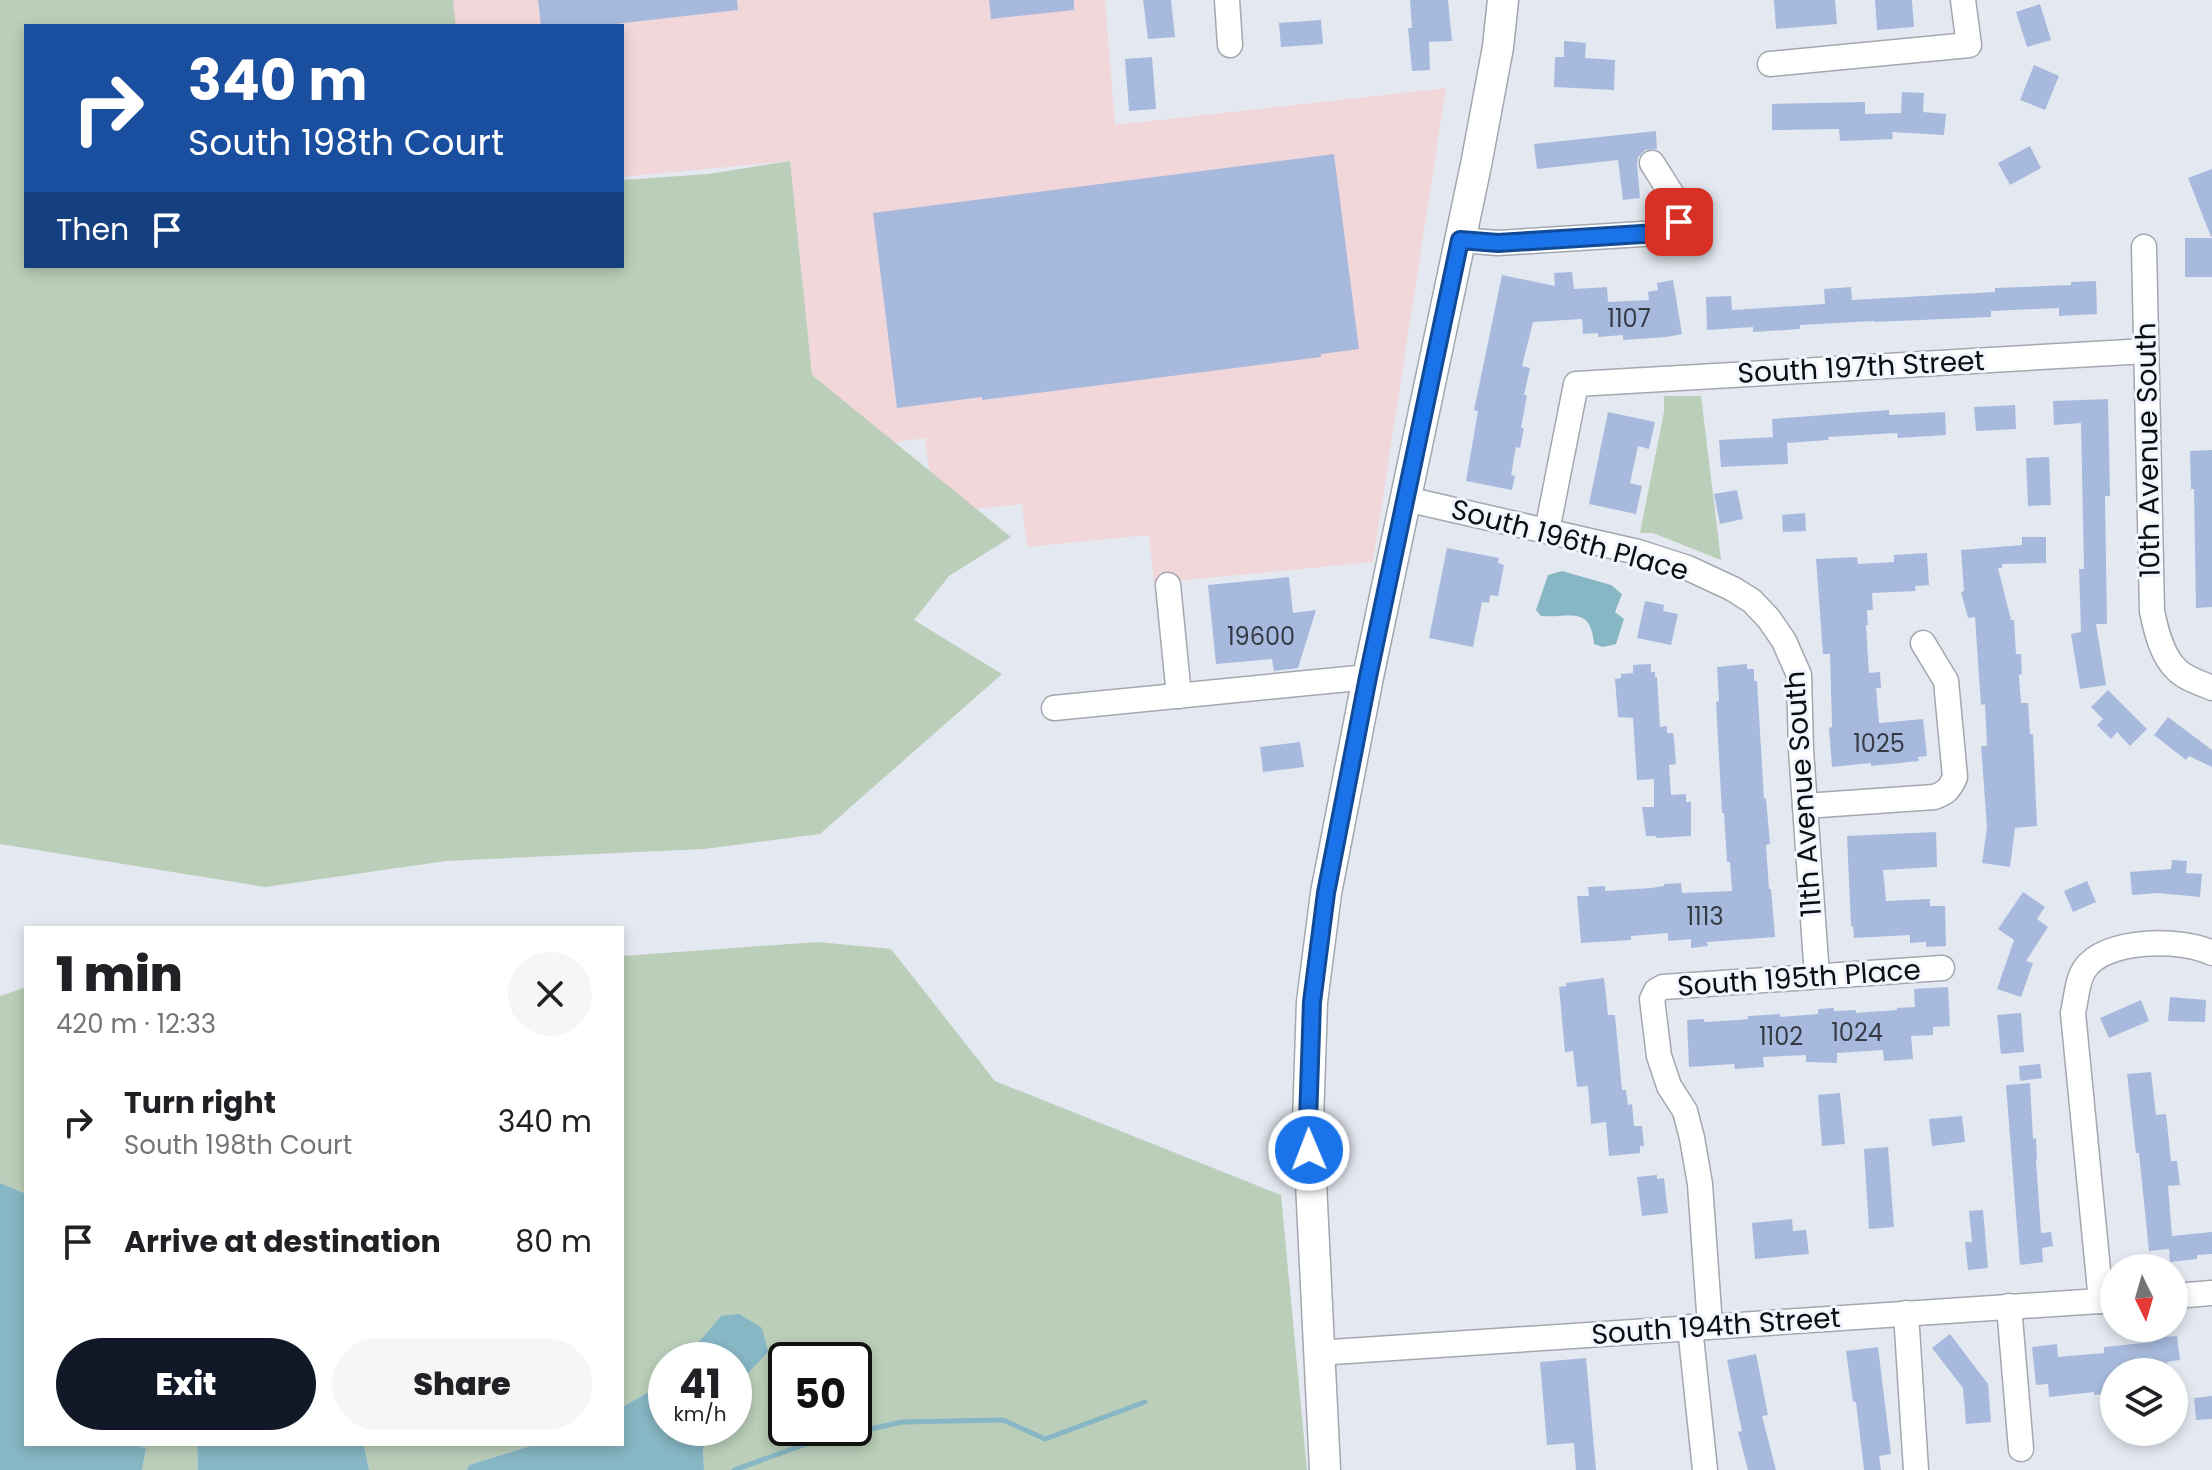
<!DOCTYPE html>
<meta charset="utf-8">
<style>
:root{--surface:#fff;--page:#f6f6f6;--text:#202124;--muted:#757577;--accent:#111827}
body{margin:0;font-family:Poppins,sans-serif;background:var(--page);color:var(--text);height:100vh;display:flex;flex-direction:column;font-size:30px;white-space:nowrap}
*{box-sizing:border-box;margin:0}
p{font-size:26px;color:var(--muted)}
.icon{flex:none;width:44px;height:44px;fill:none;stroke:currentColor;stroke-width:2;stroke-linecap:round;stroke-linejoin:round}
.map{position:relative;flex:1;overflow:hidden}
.drawer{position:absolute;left:24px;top:926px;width:600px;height:520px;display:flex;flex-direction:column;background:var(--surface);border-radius:0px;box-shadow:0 4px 12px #0003}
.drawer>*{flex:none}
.guide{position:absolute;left:24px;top:24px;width:600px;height:244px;border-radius:0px;box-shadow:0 4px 12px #0003;background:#1a4fa0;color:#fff;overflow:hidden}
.needle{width:52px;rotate:175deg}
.buttons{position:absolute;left:2100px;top:1254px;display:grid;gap:16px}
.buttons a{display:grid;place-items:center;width:88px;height:88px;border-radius:50%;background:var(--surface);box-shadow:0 4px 12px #0003;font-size:40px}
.speed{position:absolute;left:648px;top:1342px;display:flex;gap:16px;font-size:40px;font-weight:700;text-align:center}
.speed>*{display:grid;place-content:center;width:104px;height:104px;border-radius:50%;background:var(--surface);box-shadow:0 4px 12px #0003;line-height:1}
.speed small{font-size:20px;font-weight:400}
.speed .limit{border:4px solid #111;border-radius:12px;background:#fff;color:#111}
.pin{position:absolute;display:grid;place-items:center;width:68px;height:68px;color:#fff;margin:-34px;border-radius:16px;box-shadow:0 4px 12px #0006}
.me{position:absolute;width:88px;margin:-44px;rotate:359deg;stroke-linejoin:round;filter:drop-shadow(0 0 6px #0008)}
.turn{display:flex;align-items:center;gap:28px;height:168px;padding:0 32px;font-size:36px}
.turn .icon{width:104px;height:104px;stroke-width:2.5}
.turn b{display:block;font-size:56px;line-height:68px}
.then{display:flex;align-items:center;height:76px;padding:0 32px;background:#0003;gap:16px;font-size:30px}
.round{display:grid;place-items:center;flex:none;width:84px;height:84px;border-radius:42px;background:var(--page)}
.head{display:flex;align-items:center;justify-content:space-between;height:136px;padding:0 32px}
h1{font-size:48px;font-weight:800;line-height:60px}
.button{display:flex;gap:16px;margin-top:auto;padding:16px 32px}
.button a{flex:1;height:92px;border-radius:48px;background:var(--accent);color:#fff;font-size:32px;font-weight:800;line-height:92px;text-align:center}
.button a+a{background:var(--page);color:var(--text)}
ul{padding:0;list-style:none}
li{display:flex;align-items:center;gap:24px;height:120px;padding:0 32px}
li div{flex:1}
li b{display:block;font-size:30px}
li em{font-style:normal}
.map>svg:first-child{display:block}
.industrial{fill:#f2d7da}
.green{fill:#baceb9;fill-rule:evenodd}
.water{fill:#87b6c4}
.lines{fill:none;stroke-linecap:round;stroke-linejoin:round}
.stream{stroke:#87b6c4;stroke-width:5}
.building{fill:#a7badd}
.minor-casing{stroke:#a3a7af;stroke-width:27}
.major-casing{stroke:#a3a7af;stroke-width:33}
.minor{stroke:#fff;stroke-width:24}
.major{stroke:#fff;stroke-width:30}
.route-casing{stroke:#114b97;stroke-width:20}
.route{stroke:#1a73e8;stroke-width:14}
.labels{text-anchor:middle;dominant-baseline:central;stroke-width:6;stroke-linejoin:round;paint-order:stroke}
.number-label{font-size:24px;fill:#343944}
.street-label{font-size:28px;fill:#0d0e11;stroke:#f1f6fe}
</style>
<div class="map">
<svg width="2212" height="1470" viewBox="0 0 2212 1470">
<rect width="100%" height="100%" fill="#e4e9f1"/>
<path class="industrial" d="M452,0h653l10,125 331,-37 -73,474 -219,21 -5,-48 -122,12 -5,-43 -88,9 -9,-75 -49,7 -64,-70 -22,-214 -168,16v-151h-167z"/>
<g class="green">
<path d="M0,0h453l3,26h-430v240h596v-86l86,-6 82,-13 22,214 199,162 -62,39 -35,44 88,54 -182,160 -116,15 -258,12 -181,26 -265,-43z"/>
<path d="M1664,396h37l20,164 -68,-27h-13l24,-121z"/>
<path d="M818,942l73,7 104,132 286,114 26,275h-603l-1,-21 9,-21h22v-40l8,-10 -21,-62 -38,44h-17v18l-8,9 -36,20v-451zM786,1360h68v68h-68z"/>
<path d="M26,987v207l-26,-11v-187z"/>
<path d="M129,1444h68l1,26h-56l4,-22z"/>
<path d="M362,1444h175l-68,21 -2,5h-98l-5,-24z"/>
</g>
<g class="water">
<path d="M1562,571l49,14 11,9 -7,18 9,7 -8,25 -13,3 -9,-3c-3,-39 -24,-26 -53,-28l-5,-6 12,-35z"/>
<path d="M0,1183l26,11v250h103l17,4 -4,22h-142z"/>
<path d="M739,1314l23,14 6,24 -34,36v-28h-51l38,-44z"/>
<path d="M666,1378v50h46l-9,21 1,21h-237l2,-5 68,-21h85v-37l36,-20z"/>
<path d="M197,1444h165l2,2 5,24h-171z"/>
</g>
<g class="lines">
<path class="stream" d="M734,1470l78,-28 90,-20 101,-2 42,19 100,-37"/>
</g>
<g class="building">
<path d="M538,0h199l1,10 -141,16h-56z"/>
<path d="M989,0h85v10l-83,9z"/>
<path d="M1143,0h28l4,37 -27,2z"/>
<path d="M1410,0h38l4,41 -23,1 1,28 -18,1 -4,-43h4z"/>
<path d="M1774,0h61l2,24 -61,5z"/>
<path d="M1875,0h37l2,27 -37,3z"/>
<path d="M2040,4l11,36 -24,7 -11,-35z"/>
<path d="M1321,20l2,24 -42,3 -2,-24z"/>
<path d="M1564,41l22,2 -1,15 30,2 -1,30 -60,-3 1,-30h9z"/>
<path d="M1152,57l4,52 -27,2 -4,-52z"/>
<path d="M2034,65l25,11 -14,34 -25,-10z"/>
<path d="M1902,92l22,1 -1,19 23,2 -2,21 -52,-3 1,7 -53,2 -1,-12 -67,1v-26l93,-2v12l36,-1z"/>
<path d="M1656,131l1,18 -12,1 -7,7 -1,7 3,34 -17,2 -5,-40 -81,9 -3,-25z"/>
<path d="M2030,146l11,22 -31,17 -12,-22z"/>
<path d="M1334,154l25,195 -38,5v3l-339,43v-3l-85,11 -24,-195z"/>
<path d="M2212,169v67l-1,1 -23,-59z"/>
<rect x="2185" y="238" width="27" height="39"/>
<path d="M1572,272l2,17 33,-2 1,15 41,-2 -1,-8 10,-2 -1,-7 16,-3 9,54 -15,3 -44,3v-5l-25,2v-4l-15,1 -1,-15 -49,3 -11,44 8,2 -6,27h3l-6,33h3l-4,20 -4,-1 -5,28 4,1 -3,14 -46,-9 12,-70 -4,-1 28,-135 53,11 -1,-13z"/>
<path d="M2096,281l1,33 -38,2v-8l-68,3v6l-117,5v-1l-74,4v4l-47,3v-5l-46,3 -1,-33 25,-1 1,14 93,-6 -1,-15 27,-2 1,13 143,-8v-4l76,-3v-3z"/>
<path d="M2108,399l2,97h-5l2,128h-11l10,61 -26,4 -9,-55 10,-2 -2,-63h5l-3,-146 -27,2 -1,-24z"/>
<path d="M2015,405l1,24 -40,2 -2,-24z"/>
<path d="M1889,410v5l56,-3 1,23 -48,3 -1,-5 -69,4 1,3 -42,3 1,21 -67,3 -2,-27 54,-3 -1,-18z"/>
<path d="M1608,412l47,10 -6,27 -11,-3 -8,37 12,3 -6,28 -47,-10z"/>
<path d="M2212,450v157l-16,1 -2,-119h-3l-1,-38z"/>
<path d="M2049,457l2,48 -23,1 -2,-48z"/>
<path d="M1737,490l6,29 -23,5 -6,-30z"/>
<path d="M1805,513l1,18 -23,1 -1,-17z"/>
<path d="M2022,537h24v26l-44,1v4h-4l13,52h3l2,34h5l1,20 -3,1 2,28h7l2,31h3l4,92 -22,2 -5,39 -28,-4 5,-36 -6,-81h6l-2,-42 -4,1 -6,-88 -7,1 -7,-26 3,-1 -3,-41 61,-5z"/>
<path d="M1447,548l52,10 -1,5 6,2 -6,31 -8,-1 -1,8 -7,-1 -9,45 -44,-9z"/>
<path d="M1927,553l2,32 -14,1 1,5 -44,2 1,17h-6l1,15h-2l3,48 11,-1 1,16h-5l3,35 44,-4 4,37 -9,1 1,4 -48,5v-3l-39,4 -3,-39 3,-1 -2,-73h-7l-7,-95 41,-2 1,7 36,-2v-7z"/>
<path d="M1289,577l4,36 23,-3 -18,58 -24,3 -2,-12 -56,5 -8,-79z"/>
<path d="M1645,601l19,4 -1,6 15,3 -7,31 -34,-7z"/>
<path d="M1651,664v8h4v5h2l3,50 7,-1v7h6l1,5 2,26 -7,1 2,30 15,-1v8h5v34l-35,2v-2h-10l-4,-29h12v-28l-17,1 -4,-62 -15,-1 -3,-38 6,-1v-4l12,-1v-8z"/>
<path d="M1747,664v5h7v12h3l7,118 2,-1 4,46 -4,1 3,44h2l4,48 -68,5 1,4 -17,2v-9l-23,2v-8l-37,3v4l-50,3 -4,-47h12l-1,-9 17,-1v5l46,-3 13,-2v-2l17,-1 1,10 50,-2 -2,-29h-3l-3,-49h-2l-6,-111 3,-1 -2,-34z"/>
<path d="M2108,690l39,39 -17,17 -13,-14 -6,7 -14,-14 6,-6 -12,-12z"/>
<path d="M2168,717l44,33v17l-23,-11 -3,4 -32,-25z"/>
<path d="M1300,742l4,25 -41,5 -3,-25z"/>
<path d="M1936,832l1,35 -54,3 3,31 44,-2v7h15l1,40 -20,1v-5l-16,1v-8l-56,3 -1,-12h-2l-4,-90z"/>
<path d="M2172,860l15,1 -1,12 16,1 -2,23 -42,-4 -26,2 -2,-23 41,-3z"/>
<path d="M2087,881l9,21 -23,10 -9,-21z"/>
<path d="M2023,892l22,15 -8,12 11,8 -22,34 7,2 -12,34 -24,-8 17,-49 -16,-11z"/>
<path d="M1604,978l4,37h7l7,75h4l2,15 4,-1 2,22h8l2,20h-4v7l-31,3 -3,-34 -15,2 -3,-38 -11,1 -4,-36 -8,1 -6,-65 7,-1v-3z"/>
<path d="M1948,987l2,39 -17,1v8l-22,1 2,23 -29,2 -1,-11 -46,3v10l-31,-1v-7l-43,2 1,10 -29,2 -1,-5 -45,3 -2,-47 17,-1v3l35,-2 9,-1v-3l17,-1 15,-1v3l38,-3v-5l16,-1v3l22,-1v3l41,-3v-2l18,-1 -1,-18z"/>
<path d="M2170,997l36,3 -1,22 -37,-1z"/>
<path d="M2141,1000l8,21 -40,17 -9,-20z"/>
<path d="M2021,1013l3,39 -23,2 -4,-39z"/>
<path d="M2040,1064l2,14 -22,3 -1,-15z"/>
<path d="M2151,1072l5,43 10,-1 5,47h6l3,24 -12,1 4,50 40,-4v22l-15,1v4l-27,3 -1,-13 -20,2 -10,-98h-3l-9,-79z"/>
<path d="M2030,1083l3,56 3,-1 1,22h-1l5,73 10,-1 2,14 -11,2 1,14 -23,3 -14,-180z"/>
<path d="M1840,1093l5,51 -23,2 -4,-51z"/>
<path d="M1962,1116l3,26 -33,4 -3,-27z"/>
<path d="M1888,1147l6,80 -25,2 -5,-80z"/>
<path d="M1657,1175v4l7,-1 4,35 -26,3 -5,-39z"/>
<path d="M1983,1210l5,58 -20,2 -3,-28h7l-3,-31z"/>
<path d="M1792,1219l1,12 13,-1 3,24 -54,5 -3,-36z"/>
<path d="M1950,1334l38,50 3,38 -25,2 -3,-36 -31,-40z"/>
<path d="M2177,1336l3,24 -13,2 1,10h-54v21l-20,2v-3l-45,5 -1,-13 -12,1 -4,-38 25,-3 1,13 46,-4v-6l49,-5 -1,-4z"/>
<path d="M1878,1347l13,107 -12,2 2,14h-17l-8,-68h-3l-7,-51z"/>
<path d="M1756,1354l12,61 -6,1 14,54h-28l-10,-38 4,-1 -15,-71z"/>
<path d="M1586,1358l10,112h-20l-2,-27 -27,2 -7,-83z"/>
<path d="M2212,1396v23l-16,1 -2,-22z"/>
</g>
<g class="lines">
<defs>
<g id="minor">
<path d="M1227,0l3,45"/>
<path d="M1770,64l199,-19 -6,-45"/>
<path d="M1460,240l38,3 160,-10 21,-11 4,-10 -31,-49"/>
<path d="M2144,247l8,364c4,20 10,45 25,59 9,9 24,13 35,18"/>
<path d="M1406,499l232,53 50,16 45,21 19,12 17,18 15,22 15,34 2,75 16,226"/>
<path d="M1547,531l29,-147 570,-33"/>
<path d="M1168,585l11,111"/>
<path d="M1054,708l314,-31"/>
<path d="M1805,806l129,-9c12,-4 16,-8 21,-20l-9,-96 -23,-38"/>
<path d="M2174,1296l38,-3"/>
<path d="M2101,1301l-28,-288c3,-13 4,-32 11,-43 20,-32 98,-32 128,-17"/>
<path d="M2009,1306l12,143"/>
<path d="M1906,1313l10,157"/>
<path d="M1710,1326l-10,-142 -8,-46 -7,-27 -16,-25 -10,-30 -7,-57 4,-8 7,-4 279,-19"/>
<path d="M1690,1327l15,143"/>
<path d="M1317,1353l797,-53"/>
</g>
<path id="major" d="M1325,1470l-17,-349 4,-119 14,-109 42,-216 108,-512 22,-118 5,-47"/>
</defs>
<use href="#minor" class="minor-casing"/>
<use href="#major" class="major-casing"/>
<use href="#minor" class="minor"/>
<use href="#major" class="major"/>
</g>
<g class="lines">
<defs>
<path id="route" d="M1309,1150l-1,-29 4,-119 14,-109 42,-216 92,-437 38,3 160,-10 21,-11"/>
</defs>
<use href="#route" class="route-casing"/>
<use href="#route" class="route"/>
</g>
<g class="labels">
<g class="number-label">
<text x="1629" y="318">1107</text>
<text x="1261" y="636">19600</text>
<text x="1879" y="743">1025</text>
<text x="1705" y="916">1113</text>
<text x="1857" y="1032">1024</text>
<text x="1781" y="1036">1102</text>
</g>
<g class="street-label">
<text transform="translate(1861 367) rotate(-3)">South 197th Street</text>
<text transform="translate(2148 450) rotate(-91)">10th Avenue South</text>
<text transform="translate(1570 540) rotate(15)">South 196th Place</text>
<text transform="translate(1803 794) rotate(-94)">11th Avenue South</text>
<text transform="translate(1799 978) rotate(-4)">South 195th Place</text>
<text transform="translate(1716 1326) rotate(-4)">South 194th Street</text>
</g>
</g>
</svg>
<div class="buttons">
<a><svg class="needle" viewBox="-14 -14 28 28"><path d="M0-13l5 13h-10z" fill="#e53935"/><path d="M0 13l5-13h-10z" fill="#757577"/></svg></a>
<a><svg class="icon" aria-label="layers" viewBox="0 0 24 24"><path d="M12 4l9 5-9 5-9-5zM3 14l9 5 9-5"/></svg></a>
</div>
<div class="speed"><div>41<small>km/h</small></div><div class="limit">50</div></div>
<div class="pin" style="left:1679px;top:222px;background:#d93025"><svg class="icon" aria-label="arrive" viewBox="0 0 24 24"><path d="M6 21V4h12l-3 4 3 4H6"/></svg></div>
<svg class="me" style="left:1309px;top:1150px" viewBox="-20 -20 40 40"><circle r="17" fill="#1a73e8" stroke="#fff" stroke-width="3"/><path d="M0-11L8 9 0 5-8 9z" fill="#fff"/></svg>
<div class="guide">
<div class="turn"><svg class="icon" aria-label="right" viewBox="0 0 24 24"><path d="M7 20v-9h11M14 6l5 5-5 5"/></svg><div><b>340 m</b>South 198th Court</div></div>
<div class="then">Then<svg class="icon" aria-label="arrive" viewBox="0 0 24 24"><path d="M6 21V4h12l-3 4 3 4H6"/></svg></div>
</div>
<section class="drawer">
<div class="head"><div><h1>1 min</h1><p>420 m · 12:33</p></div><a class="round"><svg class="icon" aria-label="close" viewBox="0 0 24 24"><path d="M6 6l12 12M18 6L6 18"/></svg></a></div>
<ul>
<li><svg class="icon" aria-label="right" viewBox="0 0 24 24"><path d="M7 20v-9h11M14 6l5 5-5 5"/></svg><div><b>Turn right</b><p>South 198th Court</p></div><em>340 m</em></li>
<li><svg class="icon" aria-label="arrive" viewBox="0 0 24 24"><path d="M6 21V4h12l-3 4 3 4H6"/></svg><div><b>Arrive at destination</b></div><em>80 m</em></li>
</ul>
<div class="button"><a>Exit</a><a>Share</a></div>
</section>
</div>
